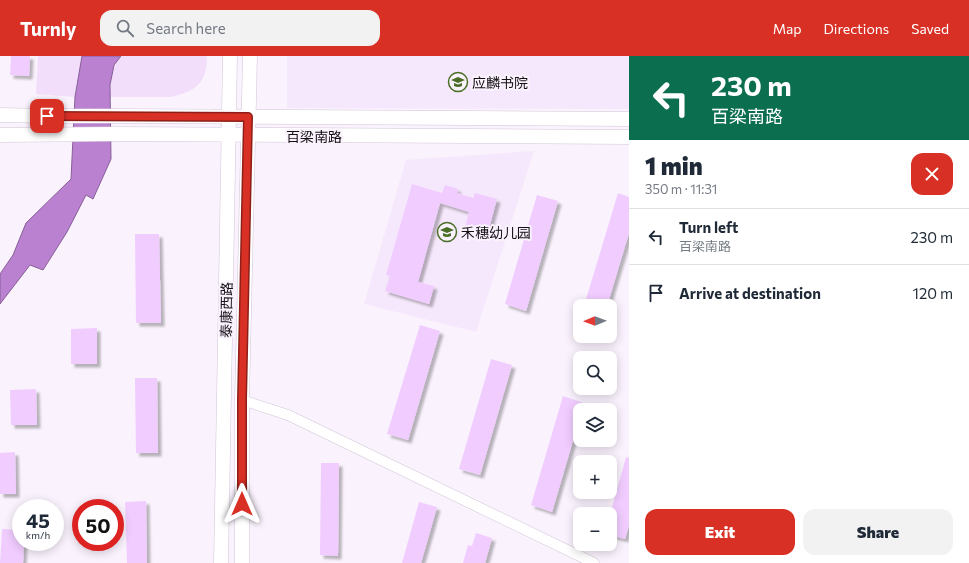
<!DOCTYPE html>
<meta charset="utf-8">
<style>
:root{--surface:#fff;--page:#f2f2f3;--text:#1f2937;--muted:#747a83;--line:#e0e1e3;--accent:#d93025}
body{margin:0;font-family:Commissioner,"Noto Sans SC",sans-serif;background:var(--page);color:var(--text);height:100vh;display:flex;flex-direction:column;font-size:15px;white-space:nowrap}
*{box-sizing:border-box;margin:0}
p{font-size:13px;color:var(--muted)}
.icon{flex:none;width:22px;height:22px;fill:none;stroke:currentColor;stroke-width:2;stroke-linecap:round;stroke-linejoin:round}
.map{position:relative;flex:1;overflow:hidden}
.details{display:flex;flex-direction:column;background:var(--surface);width:340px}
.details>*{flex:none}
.banner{background:#0b6e4f;color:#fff;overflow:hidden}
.needle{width:26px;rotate:269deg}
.buttons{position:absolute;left:573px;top:243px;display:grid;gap:8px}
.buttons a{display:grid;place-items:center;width:44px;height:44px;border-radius:8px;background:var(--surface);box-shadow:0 2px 10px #0003;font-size:20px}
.speed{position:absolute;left:12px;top:443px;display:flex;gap:8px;font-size:20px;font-weight:700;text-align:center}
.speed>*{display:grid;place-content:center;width:52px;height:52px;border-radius:50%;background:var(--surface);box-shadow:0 2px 10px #0003;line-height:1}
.speed small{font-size:10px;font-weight:400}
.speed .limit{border:6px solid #d22;background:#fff;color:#111}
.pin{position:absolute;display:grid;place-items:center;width:34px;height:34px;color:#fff;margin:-17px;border-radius:8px;box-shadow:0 2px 6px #0006}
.me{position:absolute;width:44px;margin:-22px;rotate:0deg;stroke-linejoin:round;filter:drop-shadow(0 0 3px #0008)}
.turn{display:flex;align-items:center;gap:14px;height:84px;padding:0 16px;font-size:18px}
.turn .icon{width:52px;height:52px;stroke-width:2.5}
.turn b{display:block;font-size:28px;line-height:34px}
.round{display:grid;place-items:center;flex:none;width:42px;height:42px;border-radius:12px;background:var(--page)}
.headline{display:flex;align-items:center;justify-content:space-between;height:68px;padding:0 16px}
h1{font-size:24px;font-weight:800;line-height:30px}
.button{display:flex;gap:8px;margin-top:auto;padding:8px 16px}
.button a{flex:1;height:46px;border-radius:12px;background:var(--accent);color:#fff;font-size:16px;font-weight:800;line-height:46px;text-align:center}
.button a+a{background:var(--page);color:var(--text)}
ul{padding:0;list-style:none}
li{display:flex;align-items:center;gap:12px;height:56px;padding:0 16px;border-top:1px solid var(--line)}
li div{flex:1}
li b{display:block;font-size:15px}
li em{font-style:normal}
header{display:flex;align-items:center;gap:24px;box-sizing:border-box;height:56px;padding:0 20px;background:var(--accent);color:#fff}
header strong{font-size:19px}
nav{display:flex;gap:22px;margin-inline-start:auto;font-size:14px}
.search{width:280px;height:36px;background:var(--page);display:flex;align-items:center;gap:10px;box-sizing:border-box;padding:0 14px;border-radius:12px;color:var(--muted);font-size:15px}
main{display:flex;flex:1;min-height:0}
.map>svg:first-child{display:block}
.built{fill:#f6e8fc}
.green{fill:#f2defa}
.water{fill:#ba81d0;stroke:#885f98}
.building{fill:#f1cdff;filter:url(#shadow)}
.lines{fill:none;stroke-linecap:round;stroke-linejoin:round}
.minor-casing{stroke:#d2c5d7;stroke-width:11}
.secondary-casing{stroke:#d2c5d7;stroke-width:15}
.minor{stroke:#fff;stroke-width:10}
.secondary{stroke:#fff;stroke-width:14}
.secondary-bridge-casing{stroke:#d2c5d7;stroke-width:15;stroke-linecap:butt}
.secondary-bridge{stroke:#fff;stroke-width:14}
.route-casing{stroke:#8d1f18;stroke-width:10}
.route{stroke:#d93025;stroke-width:7}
.labels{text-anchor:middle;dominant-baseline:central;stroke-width:4;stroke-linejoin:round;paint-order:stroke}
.poi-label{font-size:14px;fill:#140f15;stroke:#faf2fd;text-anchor:start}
.street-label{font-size:14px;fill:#140f15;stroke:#faf2fd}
</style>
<header>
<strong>Turnly</strong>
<div class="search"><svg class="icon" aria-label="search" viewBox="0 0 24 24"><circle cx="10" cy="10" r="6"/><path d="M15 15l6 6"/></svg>Search here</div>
<nav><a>Map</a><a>Directions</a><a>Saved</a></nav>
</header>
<main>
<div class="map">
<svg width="629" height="507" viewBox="0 0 629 507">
<defs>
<filter id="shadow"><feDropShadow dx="3.5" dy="3.5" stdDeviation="1" flood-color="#0004"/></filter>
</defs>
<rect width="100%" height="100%" fill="#faf2fd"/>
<g class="built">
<path d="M287,0h342v53l-342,-1z"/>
<path d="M534,95l-58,181 -112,-28 42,-144z"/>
</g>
<path class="green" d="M38,0h169c0,27 -11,35 -36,41h-96l-39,-3z"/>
<path class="water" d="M82,0h39l-7,9 -4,20 1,74 -18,40 -7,-4 -19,37 -24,38 -13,-5 -30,39v-30l13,-19 13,-32 45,-44 4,-82z"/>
<g class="building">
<path d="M11,0h19l-1,20 -19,-1z"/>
<path d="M412,128l30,9 3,-8 13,4 -1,4 16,5 2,-5 22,6 -9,33 -3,-1 -2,5 -19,-5 5,-19 -29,-9 -22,79 16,4 -5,18 -44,-13 5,-15 -4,-1z"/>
<path d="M618,137l11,4v36l-22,73h-23z"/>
<path d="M537,139l21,6 -32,110 -21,-7z"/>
<path d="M135,178h24l2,89h-25z"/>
<path d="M420,269l20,6 -32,109 -21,-6z"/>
<path d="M97,272v36h-26v-35z"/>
<path d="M491,303l21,6 -32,110 -21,-6z"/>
<path d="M135,322h22l1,75h-22z"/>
<path d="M36,333l1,36h-26l-1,-35z"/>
<path d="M563,340l21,7 -2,7h-2v7l-28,95 -21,-7z"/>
<path d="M15,396l1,42h-16v-41z"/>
<path d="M626,401l3,1v67l-4,14 -15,-4v-20z"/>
<path d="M321,407h18l-1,93 -18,-1z"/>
<path d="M146,445l1,62h-20l-2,-61z"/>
<path d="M419,446l18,5 -16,56h-19z"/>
<path d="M2,473l19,1v12h3l-1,21h-23z"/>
<path d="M476,477l16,5 -7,25h-22l5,-18 4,1z"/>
</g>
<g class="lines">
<defs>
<path id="minor" d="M242,344l46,15 306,148"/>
<g id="secondary">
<path d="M0,59l47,1"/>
<path d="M114,60l515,3"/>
<path d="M0,79l115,-1 514,3"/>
<path d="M221,507l9,-507"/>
<path d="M242,507v-163l8,-344"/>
</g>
</defs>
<use href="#minor" class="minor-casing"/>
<use href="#secondary" class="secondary-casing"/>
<use href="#minor" class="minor"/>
<use href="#secondary" class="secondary"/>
<defs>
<path id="secondary-bridge" d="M47,60h67"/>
</defs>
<use href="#secondary-bridge" class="secondary-bridge-casing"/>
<use href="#secondary-bridge" class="secondary-bridge"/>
</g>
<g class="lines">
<defs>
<path id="route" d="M47,60l201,1 -6,283v104"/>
</defs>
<use href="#route" class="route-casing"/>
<use href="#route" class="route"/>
</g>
<defs>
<symbol id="school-ring" viewBox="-11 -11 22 22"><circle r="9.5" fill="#faf2fd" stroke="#4b6e26" stroke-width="1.5"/><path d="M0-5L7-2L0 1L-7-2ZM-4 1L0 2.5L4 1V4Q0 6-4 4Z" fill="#4b6e26"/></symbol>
</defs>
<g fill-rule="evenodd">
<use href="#school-ring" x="447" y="15" width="22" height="22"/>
<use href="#school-ring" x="436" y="165" width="22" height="22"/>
</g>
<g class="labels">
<g class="poi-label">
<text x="472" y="26">应麟书院</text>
<text x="461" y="176">禾穗幼儿园</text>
</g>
<g class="street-label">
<text x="314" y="80">百梁南路</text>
<text transform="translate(226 254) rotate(-89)">泰康西路</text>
</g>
</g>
</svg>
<div class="buttons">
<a><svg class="needle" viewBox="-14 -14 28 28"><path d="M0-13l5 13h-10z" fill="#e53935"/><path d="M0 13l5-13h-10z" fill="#747a83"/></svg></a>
<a><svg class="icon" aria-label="search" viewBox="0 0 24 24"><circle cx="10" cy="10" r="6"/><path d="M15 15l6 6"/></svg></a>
<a><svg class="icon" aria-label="layers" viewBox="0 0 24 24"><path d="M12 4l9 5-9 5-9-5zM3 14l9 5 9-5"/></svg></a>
<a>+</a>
<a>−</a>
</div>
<div class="speed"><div>45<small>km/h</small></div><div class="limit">50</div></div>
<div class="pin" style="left:47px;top:60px;background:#d93025"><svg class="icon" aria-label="arrive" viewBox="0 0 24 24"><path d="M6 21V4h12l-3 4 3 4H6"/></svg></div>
<svg class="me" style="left:242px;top:448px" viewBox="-20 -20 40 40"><path d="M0-17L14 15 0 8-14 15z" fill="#d93025" stroke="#fff" stroke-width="4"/></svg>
</div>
<section class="details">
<div class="banner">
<div class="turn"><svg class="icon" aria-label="left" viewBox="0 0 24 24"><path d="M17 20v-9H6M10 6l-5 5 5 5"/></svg><div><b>230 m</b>百梁南路</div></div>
</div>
<div class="headline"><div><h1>1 min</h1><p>350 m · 11:31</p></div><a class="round" style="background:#d93025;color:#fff"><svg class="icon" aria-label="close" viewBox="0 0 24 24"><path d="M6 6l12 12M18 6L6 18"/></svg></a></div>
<ul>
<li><svg class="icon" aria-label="left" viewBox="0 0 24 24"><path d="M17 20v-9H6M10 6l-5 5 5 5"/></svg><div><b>Turn left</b><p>百梁南路</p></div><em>230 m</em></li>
<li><svg class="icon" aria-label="arrive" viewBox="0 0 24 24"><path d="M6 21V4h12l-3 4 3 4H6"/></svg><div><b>Arrive at destination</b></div><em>120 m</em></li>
</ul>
<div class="button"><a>Exit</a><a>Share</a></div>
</section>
</main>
